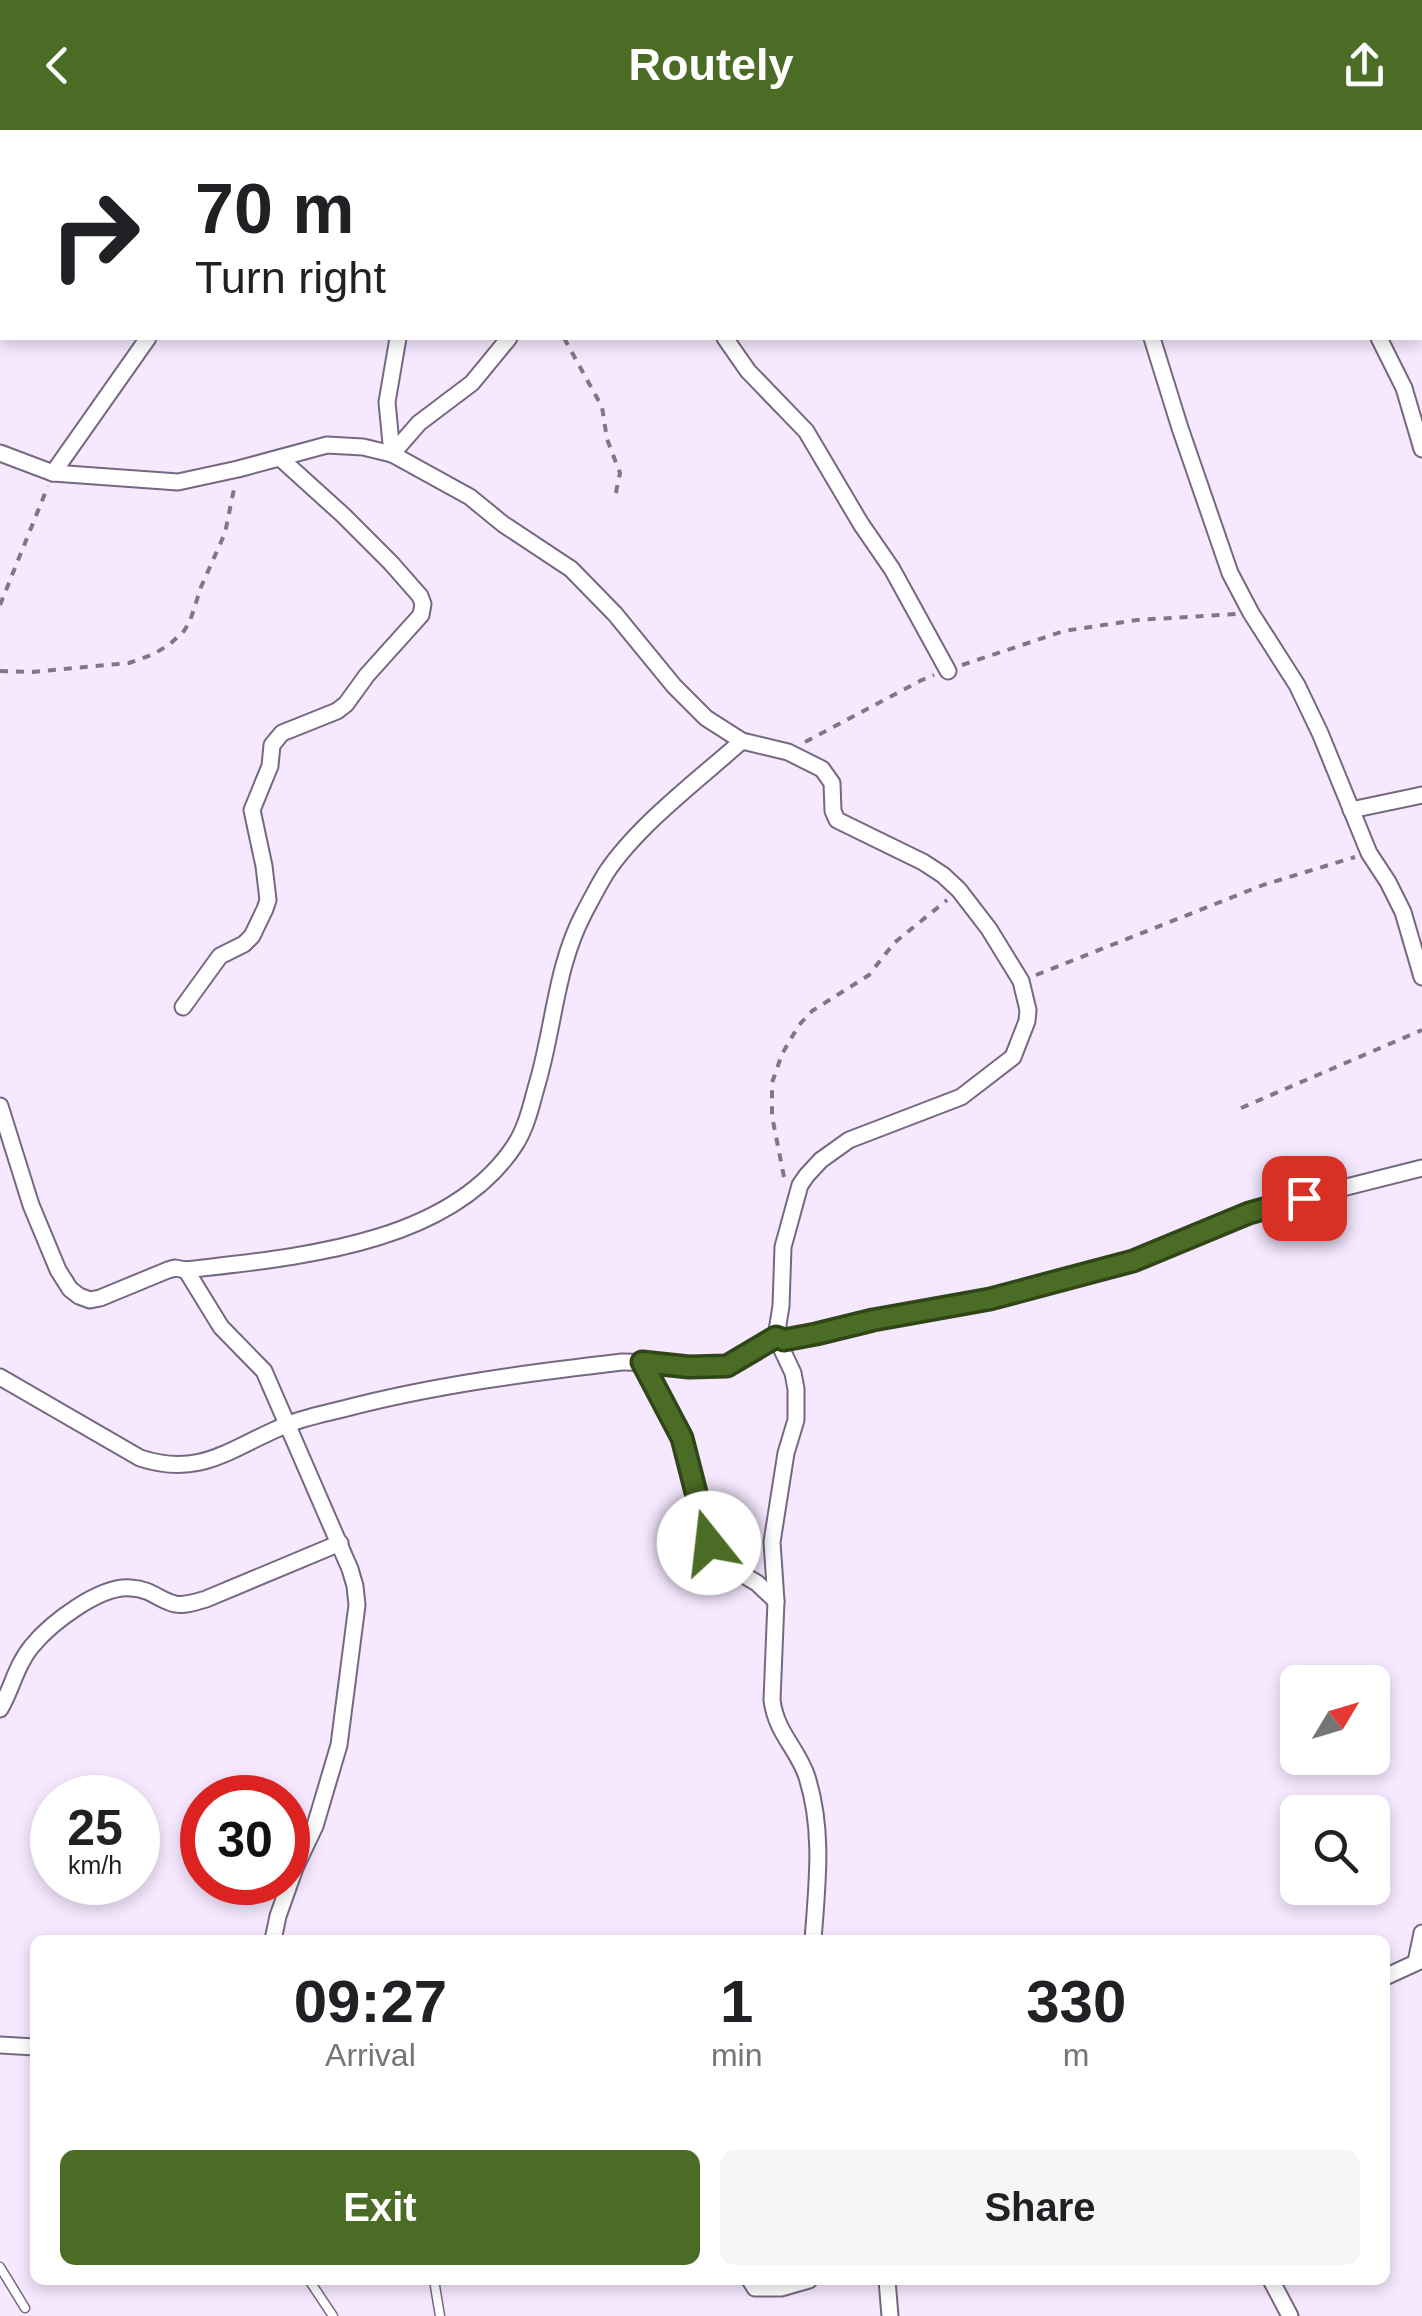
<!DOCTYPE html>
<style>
:root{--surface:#fff;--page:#f6f6f6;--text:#202124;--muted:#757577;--accent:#4b6c24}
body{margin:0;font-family:Helvetica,sans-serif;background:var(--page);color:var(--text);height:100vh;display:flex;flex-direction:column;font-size:38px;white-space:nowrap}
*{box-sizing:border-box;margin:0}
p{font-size:32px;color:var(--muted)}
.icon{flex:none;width:55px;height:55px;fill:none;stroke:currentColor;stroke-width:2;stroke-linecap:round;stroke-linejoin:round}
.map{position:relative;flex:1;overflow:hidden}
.side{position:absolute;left:30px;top:1805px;width:1360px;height:350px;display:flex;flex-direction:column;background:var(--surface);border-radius:15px;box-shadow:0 5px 15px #0003}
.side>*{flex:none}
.top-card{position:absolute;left:0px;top:0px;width:1422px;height:210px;box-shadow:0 5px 15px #0003;background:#fff;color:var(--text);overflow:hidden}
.needle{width:65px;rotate:52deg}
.fabs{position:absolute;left:1280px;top:1535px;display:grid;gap:20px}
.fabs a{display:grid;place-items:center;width:110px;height:110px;border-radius:15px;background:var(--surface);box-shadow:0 5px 15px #0003;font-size:50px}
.speed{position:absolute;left:30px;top:1645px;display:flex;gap:20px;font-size:50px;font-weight:700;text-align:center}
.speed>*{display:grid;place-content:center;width:130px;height:130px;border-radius:50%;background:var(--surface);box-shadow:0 5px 15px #0003;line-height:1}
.speed small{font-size:25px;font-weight:400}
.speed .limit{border:15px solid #d22;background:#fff;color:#111}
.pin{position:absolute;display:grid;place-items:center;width:85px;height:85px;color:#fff;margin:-42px;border-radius:20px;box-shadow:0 5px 15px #0006}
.me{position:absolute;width:110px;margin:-55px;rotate:344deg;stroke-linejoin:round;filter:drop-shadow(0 0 8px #0008)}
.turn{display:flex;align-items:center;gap:35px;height:210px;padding:0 30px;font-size:45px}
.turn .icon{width:130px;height:130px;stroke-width:2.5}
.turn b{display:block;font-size:70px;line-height:85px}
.eta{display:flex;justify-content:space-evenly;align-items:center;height:170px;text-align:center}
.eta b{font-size:60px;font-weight:700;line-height:70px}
.button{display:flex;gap:20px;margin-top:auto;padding:20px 30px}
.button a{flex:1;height:115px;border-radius:15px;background:var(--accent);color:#fff;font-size:40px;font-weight:700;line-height:115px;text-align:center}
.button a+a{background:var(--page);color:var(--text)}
header{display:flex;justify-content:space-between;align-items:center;height:130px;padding:0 30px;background:var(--accent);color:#fff;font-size:45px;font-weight:700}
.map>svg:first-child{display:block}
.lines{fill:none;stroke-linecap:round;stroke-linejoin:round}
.lane-casing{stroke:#766880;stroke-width:11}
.street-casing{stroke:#766880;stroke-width:19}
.path{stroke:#807786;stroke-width:4;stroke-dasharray:8 8;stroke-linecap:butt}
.lane{stroke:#fff;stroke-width:8}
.street{stroke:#fff;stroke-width:15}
.route-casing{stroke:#314617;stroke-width:25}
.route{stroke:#4b6c24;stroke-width:18}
</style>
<header><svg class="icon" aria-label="back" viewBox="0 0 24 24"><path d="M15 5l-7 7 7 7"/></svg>Routely<svg class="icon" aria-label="share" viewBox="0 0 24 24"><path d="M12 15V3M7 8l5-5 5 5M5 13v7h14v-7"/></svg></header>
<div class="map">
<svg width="1422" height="2186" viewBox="0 0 1422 2186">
<rect width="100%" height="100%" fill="#f5e8ff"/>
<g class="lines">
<defs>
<g id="lane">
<path d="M1238,2l1,-2"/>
<path d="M0,2137l25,41"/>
<path d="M309,2150l24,36"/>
<path d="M434,2150l6,36"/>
</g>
<g id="street">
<path d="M208,0l3,2"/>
<path d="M449,0l1,2"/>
<path d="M900,0l5,2"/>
<path d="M780,2l4,-2"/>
<path d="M1420,152l2,-1"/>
<path d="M725,208l23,33 58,60 55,93 31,45 56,102"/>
<path d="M1152,208l28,90 50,145 21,40 46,72 23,48 49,120 19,29 15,30 19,65"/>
<path d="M1379,208l25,50 18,61"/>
<path d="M0,323l53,20 125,9 60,-13 89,-24 36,2 29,7 78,43 33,27 68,45 44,45 59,72 32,32 36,23 46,11 34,17 10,14 1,28 4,9 86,42 20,13 16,15 30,39 32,52 7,29 -1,11 -14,36 -52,40 -112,43 -28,20 -14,15 -7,10 -17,62 -2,59 -5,31 8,3 32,-6 57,-14 117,-21 143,-38 134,-54 155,-39"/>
<path d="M392,324l27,-31 53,-40 37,-45"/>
<path d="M392,324l-5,-52 11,-64"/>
<path d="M53,343l95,-135"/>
<path d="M1351,680l71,-15"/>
<path d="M183,877l37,-51 24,-12 8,-8 13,-27 3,-9 -4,-34 -12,-56 18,-44 2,-21 10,-12 55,-22 9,-7 21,-29 54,-60 2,-11 -3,-8 -29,-33 -48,-48 -63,-57"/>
<path d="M0,976l31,99 27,65 12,19 9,7 11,4 10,-2 68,-28 7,-2 11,2 35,57 43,44 86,198 5,17 2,19 -18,140 -24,81 -20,42 -17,48 -5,24"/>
<path d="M186,1140c109,-13 263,-24 329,-125 11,-17 16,-38 21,-57 18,-58 19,-120 48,-175 7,-13 14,-27 22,-40 32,-48 92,-93 136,-132"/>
<path d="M642,1232l40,76 27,105 14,20 34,20 19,18"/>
<path d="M0,1247l140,81c61,20 90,-10 144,-32 18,-8 39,-12 59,-17 91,-24 185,-36 279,-47 31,-1 78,12 105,4 17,-5 34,-19 49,-29l17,36 3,16v31l-10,33 -14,89 4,59 -4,99c4,33 26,49 35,77 17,54 10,108 6,163"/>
<path d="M0,1579c12,-20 16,-44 32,-63 19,-23 68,-61 99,-58 20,1 28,12 44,16 10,2 21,-2 31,-5l134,-56"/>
<path d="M1416,1832l6,-29"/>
<path d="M1385,1847l37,-17"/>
<path d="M0,1915l35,2"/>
<path d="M750,2150l5,8h26l28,-8"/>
<path d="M887,2150l3,36"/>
<path d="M1271,2150l19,36"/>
</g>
</defs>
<use href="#lane" class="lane-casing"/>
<use href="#street" class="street-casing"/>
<g class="path">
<path d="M564,208l38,69 5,32 13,34 -5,24"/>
<path d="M0,475l48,-119"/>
<path d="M962,535l102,-34 73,-11 99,-6"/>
<path d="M0,541l32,1 97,-9 25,-9 16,-10 14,-13 6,-10 11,-34 24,-54 10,-49"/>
<path d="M805,612l117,-62 12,-5"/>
<path d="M1036,845l227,-90 92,-28"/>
<path d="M1241,978l181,-78"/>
<path d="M784,1047l-12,-61v-33l10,-29 17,-29 13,-14 57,-36 25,-32 53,-43"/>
</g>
<use href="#lane" class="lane"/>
<use href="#street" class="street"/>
</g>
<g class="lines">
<defs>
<path id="route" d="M709,1413l-27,-105 -40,-76 47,5 38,-1 49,-29 8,3 32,-6 57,-14 117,-21 143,-38 116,-48 55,-15"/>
</defs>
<use href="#route" class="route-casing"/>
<use href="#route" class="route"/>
</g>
</svg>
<div class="fabs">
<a><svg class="needle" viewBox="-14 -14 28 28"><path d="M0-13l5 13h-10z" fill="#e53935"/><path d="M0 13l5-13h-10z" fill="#757577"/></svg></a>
<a><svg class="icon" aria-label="search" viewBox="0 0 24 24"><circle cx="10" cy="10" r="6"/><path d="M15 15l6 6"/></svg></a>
</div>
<div class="speed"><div>25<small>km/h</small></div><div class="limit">30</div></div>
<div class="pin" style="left:1304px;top:1068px;background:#d93025"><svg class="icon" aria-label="arrive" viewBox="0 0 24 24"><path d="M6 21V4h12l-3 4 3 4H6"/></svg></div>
<svg class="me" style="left:709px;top:1413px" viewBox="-20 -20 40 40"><circle r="19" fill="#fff"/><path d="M0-13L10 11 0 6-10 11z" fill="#4b6c24"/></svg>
<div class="top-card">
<div class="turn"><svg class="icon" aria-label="right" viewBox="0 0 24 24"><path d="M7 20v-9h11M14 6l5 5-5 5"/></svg><div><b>70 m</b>Turn right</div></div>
</div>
<section class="side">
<div class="eta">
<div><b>09:27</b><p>Arrival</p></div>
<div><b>1</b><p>min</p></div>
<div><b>330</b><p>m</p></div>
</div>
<div class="button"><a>Exit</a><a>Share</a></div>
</section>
</div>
